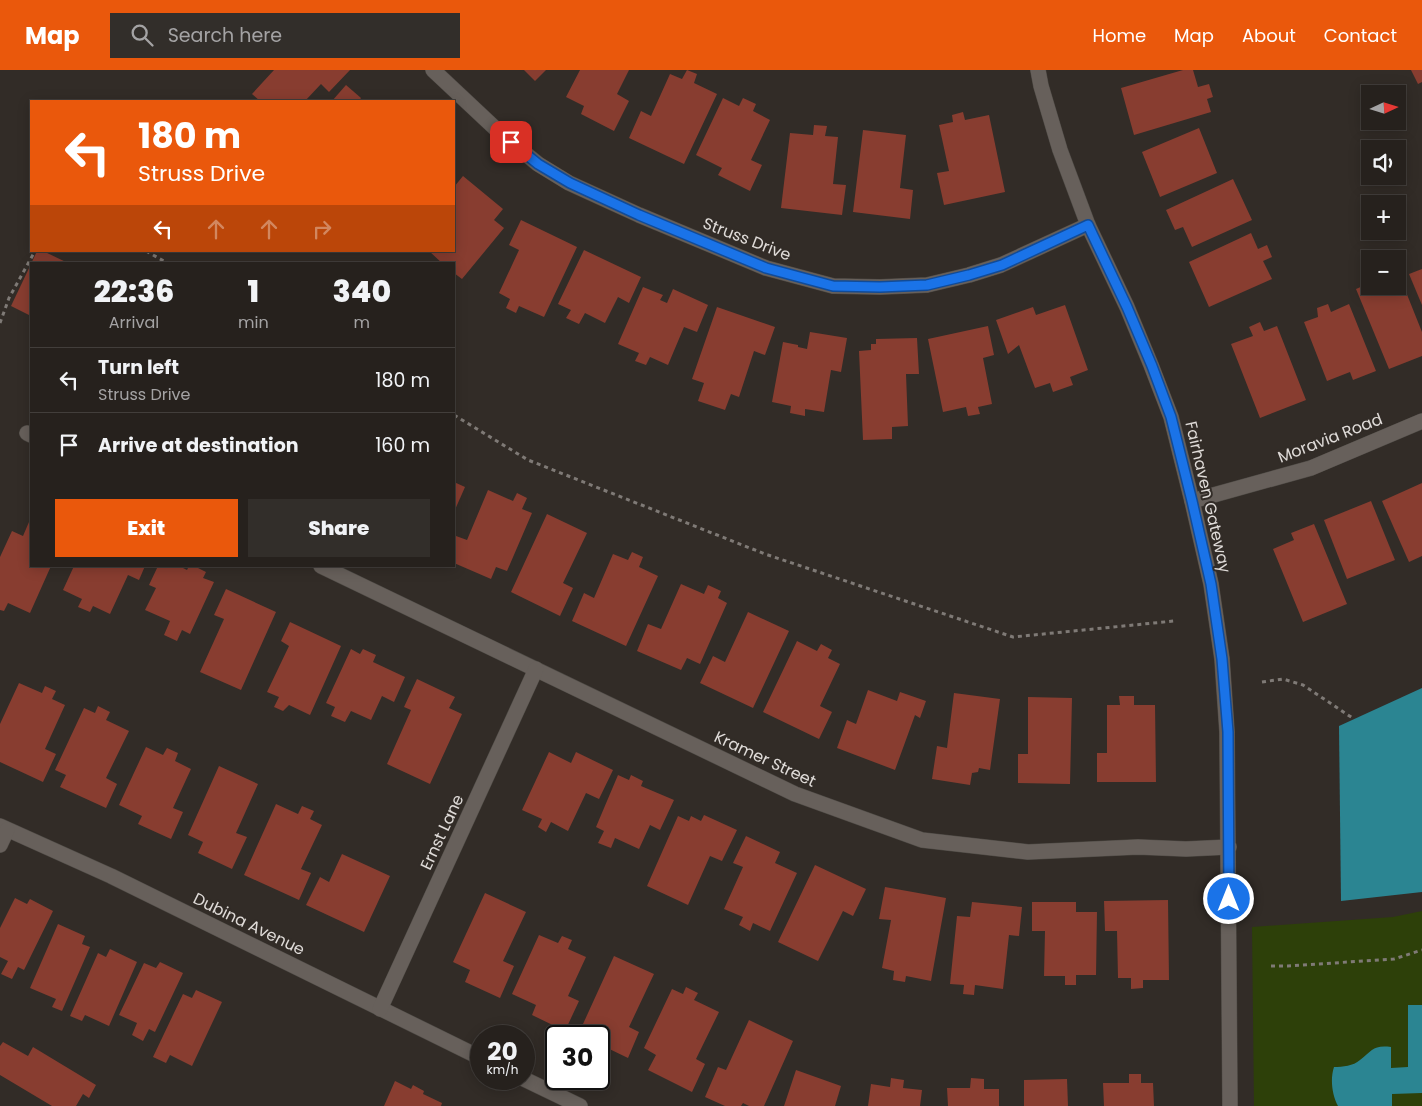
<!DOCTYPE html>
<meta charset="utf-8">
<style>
:root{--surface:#26211d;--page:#322e2a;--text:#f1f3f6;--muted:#a4a3a4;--line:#423e3b;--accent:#ea580c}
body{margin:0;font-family:Poppins,sans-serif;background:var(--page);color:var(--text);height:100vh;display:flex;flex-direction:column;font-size:19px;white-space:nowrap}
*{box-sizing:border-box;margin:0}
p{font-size:16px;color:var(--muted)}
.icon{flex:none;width:28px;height:28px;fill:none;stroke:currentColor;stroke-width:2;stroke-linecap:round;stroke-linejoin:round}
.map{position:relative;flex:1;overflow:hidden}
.side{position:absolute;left:30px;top:192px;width:425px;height:305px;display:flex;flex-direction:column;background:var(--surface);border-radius:0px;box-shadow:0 2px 12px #0003,0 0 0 1px var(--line)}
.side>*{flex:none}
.hud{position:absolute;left:30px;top:30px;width:425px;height:152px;border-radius:0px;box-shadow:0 2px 12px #0003,0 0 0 1px var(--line);background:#ea580c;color:#fff;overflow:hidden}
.needle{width:32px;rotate:86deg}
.buttons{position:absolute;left:1361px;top:15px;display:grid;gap:10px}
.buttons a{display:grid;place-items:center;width:45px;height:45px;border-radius:0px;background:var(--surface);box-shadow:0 2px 12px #0003,0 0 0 1px var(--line);font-size:25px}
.speed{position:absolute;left:470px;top:955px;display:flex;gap:10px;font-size:25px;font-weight:700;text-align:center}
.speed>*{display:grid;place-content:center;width:65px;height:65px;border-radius:50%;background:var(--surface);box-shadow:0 2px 12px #0003,0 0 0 1px var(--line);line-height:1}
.speed small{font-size:12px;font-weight:400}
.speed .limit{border:2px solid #111;border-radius:8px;background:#fff;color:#111}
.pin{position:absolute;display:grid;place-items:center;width:42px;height:42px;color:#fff;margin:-21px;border-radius:10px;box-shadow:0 2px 8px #0006}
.me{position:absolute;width:55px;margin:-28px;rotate:0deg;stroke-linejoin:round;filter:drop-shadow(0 0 4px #0008)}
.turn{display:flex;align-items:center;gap:18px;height:105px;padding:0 25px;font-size:22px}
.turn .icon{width:65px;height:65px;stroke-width:2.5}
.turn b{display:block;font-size:35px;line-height:42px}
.lanes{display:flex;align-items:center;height:48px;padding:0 25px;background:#0003;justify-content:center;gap:25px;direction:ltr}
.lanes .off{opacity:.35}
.eta{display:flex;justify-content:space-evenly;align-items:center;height:85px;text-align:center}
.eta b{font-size:30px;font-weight:800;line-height:35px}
.button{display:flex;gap:10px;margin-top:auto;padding:10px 25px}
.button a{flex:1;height:58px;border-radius:0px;background:var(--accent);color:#fff;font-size:20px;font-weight:800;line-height:58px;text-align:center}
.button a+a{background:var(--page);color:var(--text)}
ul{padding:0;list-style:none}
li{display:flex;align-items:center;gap:15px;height:65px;padding:0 25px;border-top:1px solid var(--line)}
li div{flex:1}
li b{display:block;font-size:19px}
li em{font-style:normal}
header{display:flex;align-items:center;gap:30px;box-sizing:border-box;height:70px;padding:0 25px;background:var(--accent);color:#fff}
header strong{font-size:24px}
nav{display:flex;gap:28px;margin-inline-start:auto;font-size:18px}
.search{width:350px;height:45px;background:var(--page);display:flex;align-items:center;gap:12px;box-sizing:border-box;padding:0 18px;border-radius:0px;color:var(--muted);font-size:19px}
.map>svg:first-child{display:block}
.green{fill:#2d4009}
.water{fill:#2b8592}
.building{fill:#883d30}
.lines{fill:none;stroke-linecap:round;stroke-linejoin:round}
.street-casing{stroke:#4d4944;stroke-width:16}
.path{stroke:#7f7a76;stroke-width:3;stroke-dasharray:4 4;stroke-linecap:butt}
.street{stroke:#67605b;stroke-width:15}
.route-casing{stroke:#114b97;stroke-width:12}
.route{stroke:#1a73e8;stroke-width:9}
.labels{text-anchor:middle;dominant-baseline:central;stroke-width:4;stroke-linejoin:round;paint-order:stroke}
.street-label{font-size:16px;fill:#e0dcd9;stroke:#322c27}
</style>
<header>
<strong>Map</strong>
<div class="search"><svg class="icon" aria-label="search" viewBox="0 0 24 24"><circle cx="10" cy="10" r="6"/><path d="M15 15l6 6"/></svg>Search here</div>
<nav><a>Home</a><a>Map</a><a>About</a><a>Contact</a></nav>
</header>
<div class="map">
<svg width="1422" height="1036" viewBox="0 0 1422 1036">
<rect width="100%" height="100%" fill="#322c27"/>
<path class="green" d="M1422,841v195h-168l-2,-179 141,-10z"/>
<g class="water">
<path d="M1422,618v204l-81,9 -2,-175z"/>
<path d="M1408,935h14v88l-30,1v12h-54c-6,-11 -8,-27 -4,-39 9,0 19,-1 26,-7 13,-10 13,-15 31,-13v21l17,-1z"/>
</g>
<g class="building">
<path d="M274,0h76l-21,22 -8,-8 -16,17h-45l-8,-7z"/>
<path d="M524,0h22l-11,11z"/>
<path d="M580,0h49l-12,24 12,7 -15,30 -33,-17 3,-8 -18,-9z"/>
<path d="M687,0l10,4 -3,9 23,11 -33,70 -55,-26 12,-27 10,5 19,-42 12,5z"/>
<path d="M1183,0h10l5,17 11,-3 4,13 -6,2 4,13 -77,23 -13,-47z"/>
<path d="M1411,0h11v12l-4,2z"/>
<path d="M346,15l15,13 -2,3h-27z"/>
<path d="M723,28l16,8 4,-8 13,6 -3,7 17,9 -19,40 11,5 -12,26 -32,-16 4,-7 -26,-13z"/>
<path d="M963,42l2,8 24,-5 16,77 -61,13 -7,-32 12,-2 -10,-46 14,-3 -1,-7z"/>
<path d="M814,55l13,1 -2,10 13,1 -5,47 13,1 -4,30 -61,-7 9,-75 23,2z"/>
<path d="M1199,58l18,45 -57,24 -18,-45z"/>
<path d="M863,60l43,5 -6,53 13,2 -3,29 -57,-7z"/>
<path d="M463,106l40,33 -9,11 10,8 -42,51 -8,-6v-9h-11l-14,-13h25v-40l1,-2 -1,-2v-20z"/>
<path d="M1233,109l19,41 -60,27 -9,-20 -8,3 -9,-20z"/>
<path d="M521,150l56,27 -33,70 -25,-11 -3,7 -10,-5 4,-9 -11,-6 20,-43 -10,-5z"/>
<path d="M1251,163l7,16 9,-4 5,12 -9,4 9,18 -63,28 -20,-45z"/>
<path d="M584,180l57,27 -12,26 -11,-6 -13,26 -20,-10 -6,11 -13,-6 5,-8 -13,-6z"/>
<path d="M37,181h6l27,13h-39z"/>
<path d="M31,194v52l-20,-10z"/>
<path d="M1422,199v36l-13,-31z"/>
<path d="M1398,202l24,60v24l-33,13 -33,-80 14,-6v3h28z"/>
<path d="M643,217l20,8 -3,5 7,3 6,-14 35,16 -11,27 -13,-5 -16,38 -18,-8 -4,8 -11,-4 4,-8 -21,-9z"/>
<path d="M1328,234l3,8 18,-8 27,67 -23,9 -3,-8 -23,9 -23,-59 14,-5 -1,-9z"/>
<path d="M1065,235l23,65 -18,7 3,8 -20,7 -3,-9 -15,5 -16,-43 -11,9 -12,-34 37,-13 3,8z"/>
<path d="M717,237l58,20 -10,28 -11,-4 -15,46 -8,-3 -6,16 -27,-9 6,-18 -12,-4z"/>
<path d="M1260,252l4,9 13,-5 29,74 -46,18 -29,-74 22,-8 -4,-9z"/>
<path d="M988,256l6,29 -11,3 9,46 -14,3 2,7 -12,2 -2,-9 -23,5 -15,-73z"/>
<path d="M810,262l37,6 -6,34 -10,-2 -7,42 -19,-3v7l-15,-3 1,-7 -19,-4 11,-60 15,3v2l9,2z"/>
<path d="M917,268l2,36h-13l2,52 -16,1v12l-29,1 -4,-89 12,-1v-6h5v-5z"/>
<path d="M454,412l11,5 -11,25z"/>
<path d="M1422,413v73l-13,6 -27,-61z"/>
<path d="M488,420l25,11 4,-8 10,5 -5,11 10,4 -25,58 -11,-4 -5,12 -37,-16v-21l2,-6 11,4z"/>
<path d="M1371,431l24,59 -48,19 -23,-59z"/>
<path d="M547,444l40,19 -24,50 10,5 -13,28 -49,-24z"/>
<path d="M29,452l2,1v43h20l-21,47 -22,-10 -4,8 -4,-1v-53l12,-26 11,5z"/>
<path d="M1314,454l33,80 -44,18 -30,-73 21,-9 -3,-7z"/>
<path d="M632,482l11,5 -4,10 19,9 -32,70 -54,-25 12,-28 10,5 19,-44 15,6z"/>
<path d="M74,496h71l-6,14 -11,-5 -18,39 -17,-8 -3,6 -12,-5 4,-8 -19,-9z"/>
<path d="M158,496h21l8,4 2,-4h5l12,6 -3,6 11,4 -24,52 -8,-4 -5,11 -13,-6 6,-14 -25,-11 11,-22 -7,-3z"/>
<path d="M681,514l23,10 4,-9 13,6 -3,7 9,5 -27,61 -13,-6 -6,12 -44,-19 11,-27 13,5z"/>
<path d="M226,519l50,23 -35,78 -41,-18 24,-53 -10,-4z"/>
<path d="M748,542l41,19 -36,77 -53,-25 13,-27 12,6z"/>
<path d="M290,552l51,24 -31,69 -21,-10 -6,6 -9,-4 5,-10 -12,-5 22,-46 -8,-5z"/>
<path d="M797,571l20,10 4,-7 11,6 -4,8 12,6 -20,42 12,6 -13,27 -56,-27z"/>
<path d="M351,579l9,5 3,-5 13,6 -3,7 32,15 -11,25 -12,-6 -11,24 -20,-9 -6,11 -14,-6 4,-9 -9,-4z"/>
<path d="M417,609l38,18 -6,11 13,6 -32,70 -43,-20 24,-54 -7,-3z"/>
<path d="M19,613l23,10 3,-7 11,5 -4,8 13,6 -20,44 11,5 -13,28 -43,-20v-38z"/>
<path d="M868,620l29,11 3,-9 26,9 -6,17 -5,-3 -20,55 -58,-22 10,-28 9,4z"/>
<path d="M954,623l46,6 -10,71 -11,-2 -1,4 -6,1 -2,12 -38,-6 5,-33 10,2z"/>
<path d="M1119,626h15v9h21l1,77h-59v-29h10v-48h13z"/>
<path d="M1028,627l44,1 -2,86 -52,-1v-29h10z"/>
<path d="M98,636l12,6 -4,8 23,11 -23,47 11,6 -11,24 -46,-21 6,-12 -11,-5 29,-62 11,5z"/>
<path d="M146,677l17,8 4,-7 11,5 -3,8 16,8 -18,39 10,4 -12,27 -33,-15 4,-8 -23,-11z"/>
<path d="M549,682l22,11 5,-11 37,18 -14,29 -13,-6 -18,38 -17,-9 -5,10 -8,-5 4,-8 -20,-9z"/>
<path d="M219,696l39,18 -22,49 11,4 -15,32 -34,-16 5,-11 -15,-7z"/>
<path d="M618,705l11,5 2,-5 12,6 -2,5 33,14 -14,30 -10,-5 -11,24 -24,-11 -4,10 -13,-5 6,-12 -8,-4z"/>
<path d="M276,734l22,10 4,-8 12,5 -4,8 12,6 -21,44 10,4 -12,27 -55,-25z"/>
<path d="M704,745l33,15 -15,31 -12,-5 -22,49 -41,-19 31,-70 11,5 2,-5 10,5z"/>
<path d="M746,766l34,16 -5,11 22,10 -27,58 -17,-8 -3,8 -11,-6 4,-8 -19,-8 19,-42 -10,-4z"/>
<path d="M342,784l48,22 -26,56 -58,-27 14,-28 9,5z"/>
<path d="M815,795l51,24 -13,27 -10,-5 -25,50 -40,-19z"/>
<path d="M885,817l61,11 -15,83 -25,-5 -1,6 -12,-2 1,-9 -12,-3 9,-48 -12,-1z"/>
<path d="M485,823l41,19 -23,49 11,5 -14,32 -35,-16 5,-12 -17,-8z"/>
<path d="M15,828l12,6 3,-5 23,12 -29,59 -6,-3 -6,12 -11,-5 7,-13 -8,-4v-29z"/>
<path d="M1168,830l1,80h-26v8l-12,1v-11h-13l-1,-47h-12l-1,-30z"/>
<path d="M972,832l50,5 -3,29 -10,-1 -6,54 -28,-4 -1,10 -11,-1 1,-9 -14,-1 7,-68 13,1z"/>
<path d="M1032,832h44v10h21l-1,63h-20v10h-11v-9h-21l1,-45h-13z"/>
<path d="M58,854l27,12 -3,8 8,3 -28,64 -10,-4 4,-8 -26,-11z"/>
<path d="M539,865l19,8 4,-7 10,4 -4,9 18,8 -18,39 11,5 -14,30 -33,-16 4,-10 -24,-11z"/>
<path d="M110,879l27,13 -28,64 -24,-11 -3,6 -12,-5 28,-63 8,4z"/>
<path d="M614,886l40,18 -25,53 10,5 -11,26 -29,-14v-8h-18l-3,-1z"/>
<path d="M160,892l23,11 -28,59 -6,-3 -6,12 -11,-6 5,-12 -18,-8 25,-52 12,5z"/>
<path d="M686,917l12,6 -4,7 25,12 -23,47 9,5 -13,28 -44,-22 8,-15 -12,-7 28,-59 11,5z"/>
<path d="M196,920l26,12 -30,64 -22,-11 -4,8 -13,-6 30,-63 9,4z"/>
<path d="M749,950l44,21 -29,65h-15l-6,-3 -2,3h-16l-20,-9 13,-30 8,3z"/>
<path d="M3,972l25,14 5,-9 63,38 -7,13 -6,-4 -7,12h-24l-52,-31v-29z"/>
<path d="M796,1000l45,16 -6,20h-51z"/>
<path d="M1129,1004h12v9h12l1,23h-50l-1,-23h26z"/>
<path d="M891,1008l13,2 -1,8 19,2 -2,16h-52l3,-22 19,3z"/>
<path d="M971,1008l13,1v10h15v17h-51l-1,-18h23z"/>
<path d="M1067,1009l1,27h-44v-26z"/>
<path d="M395,1011l16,8 2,-4 11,6 -1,3 19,9 -1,3h-57z"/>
</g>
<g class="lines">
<defs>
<g id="street">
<path d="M433,0l65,61 40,33 31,19 70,32 127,53 67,18 47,1 47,-2 42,-10 32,-10 87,-40"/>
<path d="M1038,0l3,16 19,64 28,75 39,82 24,58 20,52 21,84 19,83 11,75 5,73 3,374"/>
<path d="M27,363l4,2"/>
<path d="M1192,431l119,-33 111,-47"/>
<path d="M321,496l474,228 127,46 106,12 110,-5 48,2 43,-2"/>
<path d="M0,756l111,50 370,182"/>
<path d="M0,775l7,-15"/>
<path d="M380,939l156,-340"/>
<path d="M524,1009l56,27"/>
</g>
</defs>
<use href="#street" class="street-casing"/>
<g class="path">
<path d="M146,181l23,13"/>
<path d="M0,253l9,-25 26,-47"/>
<path d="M454,345l74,45 237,94 248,83 161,-16"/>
<path d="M1262,612l21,-3 20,6 51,34"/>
<path d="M1271,896h17l106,-7 28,-9"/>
</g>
<use href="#street" class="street"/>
</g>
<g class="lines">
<defs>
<path id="route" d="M511,72l27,22 32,19 69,32 127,53 67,18 47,1 47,-2 42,-10 33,-10 86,-40 39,82 25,59 19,51 21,84 19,83 11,75 6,73 1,167"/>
</defs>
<use href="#route" class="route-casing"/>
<use href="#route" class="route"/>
</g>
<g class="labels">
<g class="street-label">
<text transform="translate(747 169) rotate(21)">Struss Drive</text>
<text transform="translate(1330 368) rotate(-21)">Moravia Road</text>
<text transform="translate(1208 427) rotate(77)">Fairhaven Gateway</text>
<text transform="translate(765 689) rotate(25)">Kramer Street</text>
<text transform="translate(442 762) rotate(-65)">Ernst Lane</text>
<text transform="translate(249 854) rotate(26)">Dubina Avenue</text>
</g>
</g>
</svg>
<div class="buttons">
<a><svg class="needle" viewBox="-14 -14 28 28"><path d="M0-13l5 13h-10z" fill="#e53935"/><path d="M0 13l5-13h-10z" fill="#a4a3a4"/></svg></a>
<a><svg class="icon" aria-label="sound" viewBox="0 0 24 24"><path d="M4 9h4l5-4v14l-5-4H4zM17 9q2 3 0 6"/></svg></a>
<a>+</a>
<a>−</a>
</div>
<div class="speed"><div>20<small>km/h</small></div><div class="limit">30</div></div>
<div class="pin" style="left:511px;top:72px;background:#d93025"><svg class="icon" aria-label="arrive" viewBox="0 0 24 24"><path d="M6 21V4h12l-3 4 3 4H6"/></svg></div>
<svg class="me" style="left:1229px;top:829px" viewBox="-20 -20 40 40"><circle r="17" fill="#1a73e8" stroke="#fff" stroke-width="3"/><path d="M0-11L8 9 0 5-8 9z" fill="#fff"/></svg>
<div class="hud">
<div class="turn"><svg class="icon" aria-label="left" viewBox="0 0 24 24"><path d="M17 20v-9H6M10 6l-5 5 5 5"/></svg><div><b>180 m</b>Struss Drive</div></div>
<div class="lanes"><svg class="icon" aria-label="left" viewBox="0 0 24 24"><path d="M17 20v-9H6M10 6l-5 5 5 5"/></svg><svg class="icon off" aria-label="ahead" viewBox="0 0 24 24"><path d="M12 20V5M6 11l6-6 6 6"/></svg><svg class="icon off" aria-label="ahead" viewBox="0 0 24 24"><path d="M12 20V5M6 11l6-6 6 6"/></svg><svg class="icon off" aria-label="right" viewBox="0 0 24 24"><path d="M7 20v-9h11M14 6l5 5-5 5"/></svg></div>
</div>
<section class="side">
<div class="eta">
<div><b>22:36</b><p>Arrival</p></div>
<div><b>1</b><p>min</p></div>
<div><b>340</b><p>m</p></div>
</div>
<ul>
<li><svg class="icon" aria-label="left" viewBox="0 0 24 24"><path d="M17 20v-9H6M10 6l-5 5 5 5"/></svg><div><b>Turn left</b><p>Struss Drive</p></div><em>180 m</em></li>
<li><svg class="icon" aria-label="arrive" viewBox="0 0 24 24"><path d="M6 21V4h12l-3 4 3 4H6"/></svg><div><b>Arrive at destination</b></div><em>160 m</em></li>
</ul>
<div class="button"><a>Exit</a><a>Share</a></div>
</section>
</div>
